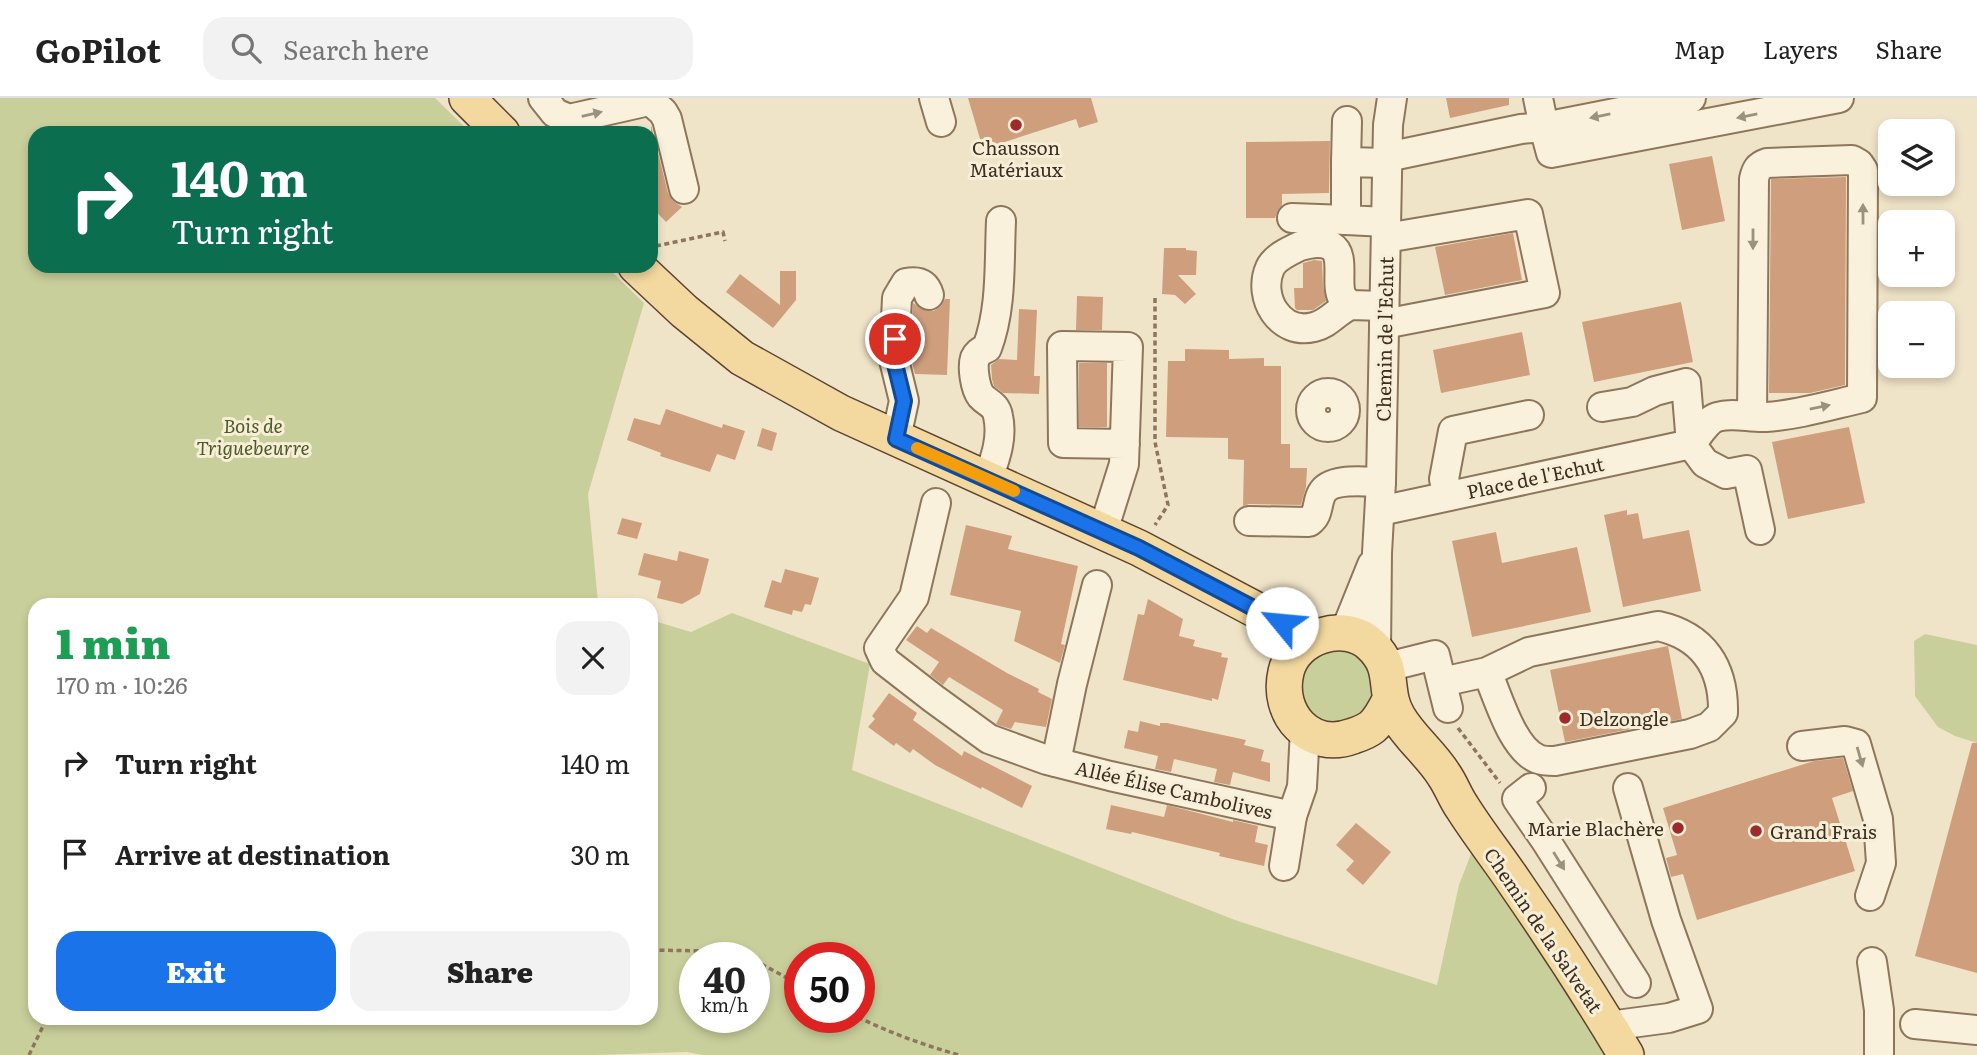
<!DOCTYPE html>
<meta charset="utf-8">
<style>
:root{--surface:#fff;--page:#f2f2f2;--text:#222;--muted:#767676;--line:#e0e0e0;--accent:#1a73e8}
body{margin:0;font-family:Literata,serif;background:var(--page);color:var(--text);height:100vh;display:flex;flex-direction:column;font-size:26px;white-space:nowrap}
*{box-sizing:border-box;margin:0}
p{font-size:23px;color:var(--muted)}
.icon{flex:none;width:38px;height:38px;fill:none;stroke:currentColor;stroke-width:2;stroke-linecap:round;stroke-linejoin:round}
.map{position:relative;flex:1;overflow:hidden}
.details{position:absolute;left:28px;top:500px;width:630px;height:427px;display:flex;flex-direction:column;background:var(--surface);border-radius:21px;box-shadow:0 4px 10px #0003}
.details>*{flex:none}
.hud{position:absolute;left:28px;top:28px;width:630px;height:147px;border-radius:21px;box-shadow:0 4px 10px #0003;background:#0b6e4f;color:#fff;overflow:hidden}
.controls{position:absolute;left:1878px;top:21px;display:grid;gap:14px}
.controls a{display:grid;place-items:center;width:77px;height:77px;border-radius:14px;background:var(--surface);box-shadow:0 4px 10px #0003;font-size:35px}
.speed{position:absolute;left:679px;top:844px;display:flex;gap:14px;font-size:35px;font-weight:700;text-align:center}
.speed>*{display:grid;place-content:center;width:91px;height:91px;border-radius:50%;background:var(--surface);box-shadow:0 4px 10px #0003;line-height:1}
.speed small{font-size:18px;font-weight:400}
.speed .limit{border:10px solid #d22;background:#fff;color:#111}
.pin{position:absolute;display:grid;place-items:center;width:60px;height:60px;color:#fff;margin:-30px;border:4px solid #fff;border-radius:50%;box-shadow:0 2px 7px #0007}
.me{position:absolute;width:77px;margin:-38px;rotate:298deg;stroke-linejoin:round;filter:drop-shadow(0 0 5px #0008)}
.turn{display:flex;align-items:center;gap:24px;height:147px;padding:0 28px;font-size:32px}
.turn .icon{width:91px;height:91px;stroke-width:2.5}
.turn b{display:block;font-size:49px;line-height:60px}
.round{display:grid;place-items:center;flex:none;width:74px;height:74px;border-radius:21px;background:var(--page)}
.summary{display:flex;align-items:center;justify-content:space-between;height:119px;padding:0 28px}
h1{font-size:42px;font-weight:800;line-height:52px;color:#1e9e55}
.cta{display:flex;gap:14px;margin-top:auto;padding:14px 28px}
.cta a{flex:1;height:80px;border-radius:21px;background:var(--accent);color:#fff;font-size:28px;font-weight:800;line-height:80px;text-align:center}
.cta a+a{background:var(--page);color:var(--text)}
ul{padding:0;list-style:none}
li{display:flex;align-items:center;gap:21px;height:91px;padding:0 28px}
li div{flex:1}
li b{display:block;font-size:26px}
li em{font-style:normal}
header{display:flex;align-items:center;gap:42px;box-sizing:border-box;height:98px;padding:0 35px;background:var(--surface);border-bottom:2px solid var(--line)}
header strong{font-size:33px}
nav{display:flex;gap:38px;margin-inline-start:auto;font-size:24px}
.search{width:490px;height:63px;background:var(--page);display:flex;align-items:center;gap:18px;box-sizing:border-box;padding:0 24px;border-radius:21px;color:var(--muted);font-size:26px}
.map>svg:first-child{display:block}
.green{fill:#c9cf9b;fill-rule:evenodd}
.building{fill:#cf9f7d}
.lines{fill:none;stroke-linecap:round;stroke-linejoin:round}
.minor-casing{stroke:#8d765c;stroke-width:32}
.major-casing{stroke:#5b4430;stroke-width:38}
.path{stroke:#8d765c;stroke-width:3.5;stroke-dasharray:5 3.5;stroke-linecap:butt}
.minor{stroke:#faf1dc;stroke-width:28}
.major{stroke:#f3d9a0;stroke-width:35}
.oneway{fill:#9c907e}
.route-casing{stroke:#114b97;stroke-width:18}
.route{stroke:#1a73e8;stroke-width:12}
.slow{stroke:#f59e0b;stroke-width:12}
.poi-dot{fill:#9e2a2b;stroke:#f7eed8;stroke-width:2.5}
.labels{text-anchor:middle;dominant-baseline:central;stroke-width:6;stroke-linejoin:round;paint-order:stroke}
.poi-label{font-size:19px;fill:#3d2e20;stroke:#f7eed8;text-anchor:start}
.street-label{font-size:19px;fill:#3d2e20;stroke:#f7eed8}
.park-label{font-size:19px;font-style:italic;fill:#4d5a26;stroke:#f7eed8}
</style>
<header>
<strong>GoPilot</strong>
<div class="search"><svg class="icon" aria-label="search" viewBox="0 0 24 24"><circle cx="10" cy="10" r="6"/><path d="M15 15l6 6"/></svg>Search here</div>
<nav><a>Map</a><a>Layers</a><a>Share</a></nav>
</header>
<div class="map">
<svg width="1977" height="957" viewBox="0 0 1977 957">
<rect width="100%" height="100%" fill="#f0e4c8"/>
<g class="green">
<path d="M0,0h435l36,35h-436v133h571l38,37 -56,191 10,109 7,2 -570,1v412h616v-398l40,12 41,-19 138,51 -18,106 383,150 202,65 22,-100 15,-39 136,209h-907l-16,-3 -90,3h-597zM695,859h59v60h-59zM800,859h59v60h-59z"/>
<path d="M1925,536l52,11v98l-22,-7 -17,-9 -23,-31 -1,-55z"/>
<path d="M1349,549l22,19 5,26 -14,24c-35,11 -34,13 -64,-11l6,-45 8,-9z"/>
</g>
<g class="building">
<path d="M968,0h123l7,24 -19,6 -3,-9 -93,30z"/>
<path d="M1446,0h63v7l-59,13z"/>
<path d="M651,27l17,68 5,8 9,6 -16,15 -15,-16z"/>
<path d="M1330,43l-1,52 -47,1v11l-4,5 -3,8h-29v-76z"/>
<path d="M1712,58l13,65 -43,9 -13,-66z"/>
<path d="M1846,79l-1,208 -35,8h-41l2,-214z"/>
<path d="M1513,135l9,47 -77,15 -10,-48z"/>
<path d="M1164,150h22v2l11,1 -1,24h-18l18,19 -11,10 -10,-9 -13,-1z"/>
<path d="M1314,162l8,1 1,25 3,15 -13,9h-16l-2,-2 -1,-20h9v-25z"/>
<path d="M780,173h16v29l-23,28 -47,-36 14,-18 40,31z"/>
<path d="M1077,198l26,1 -1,33h-26z"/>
<path d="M945,201h5l-3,76 -32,-1 -4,-16 2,-55 13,8h8l7,-5z"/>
<path d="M1681,204l12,60 -99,20 -12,-60z"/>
<path d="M1019,211l18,1 -3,66h6l-1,18 -36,-1 -9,-7 -2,-7 -1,-14 8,-6 18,1z"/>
<path d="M1522,234l8,43 -89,18 -8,-43z"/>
<path d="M1185,251l44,1v9l35,-1v8h17v78h9v24h17l-1,19 -5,18 -52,-1 -6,2 1,-46 -16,-1v-21l-62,-1 2,-76h17z"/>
<rect x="1079" y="265" width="28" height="64"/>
<path d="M666,311l56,19 1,-4 22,7 -10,29 -18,-6 -7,18 -50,-16 1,-3 -34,-13 7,-22 26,7z"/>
<path d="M1849,329l16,76 -77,16 -16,-77z"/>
<path d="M762,330l15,5 -5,18 -15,-5z"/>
<path d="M1627,412v5l11,-2 5,26 46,-9 12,61 -78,16 -19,-92z"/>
<path d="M622,420l20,5 -5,16 -20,-5z"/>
<path d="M966,427l46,11 -4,13 70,17 -17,78 4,1 -5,18 -46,-22 7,-30 -71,-16z"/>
<path d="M1496,434l6,31 75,-16 14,65 -119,25 -20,-96z"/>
<path d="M679,453l30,8 -9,35 -18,10 -25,-6 4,-17 -23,-6 6,-22 33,8z"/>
<path d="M785,471l34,9 -8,27 -6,-1 -3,8 -9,-2 -1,5 -28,-8 8,-27 9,3z"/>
<path d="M1148,501l35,20 -4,17 16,4 -2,6 29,7 -1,4 7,1 -10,42 -6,-2v3l-89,-21 15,-66 6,1z"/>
<path d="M917,528l10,7 4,-5 76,45 32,16 -1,3 14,7 -6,28 -31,-5 -4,7 -13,-4 -2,-1 7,-14 -54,-33 -6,8 -13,-10 9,-13 -33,-22z"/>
<path d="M1668,548l14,73 -117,23 -15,-72z"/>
<path d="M889,595l28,20 -4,7 49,36 2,-5 68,35 -10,22 -40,-21 -1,2 -46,-24 -22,-16 -3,4 -14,-10 -2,3 -26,-19 7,-8 -3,-3z"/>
<path d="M1140,623l20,5v-3h7l79,17 -2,5 20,5 -3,11 9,2v19l-37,-10 -3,13 -16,-3 3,-13 -43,-10 -3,13 -16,-3 3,-13 -34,-8 4,-18 10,2z"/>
<path d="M1972,645h5v230l-62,-17z"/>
<path d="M1843,660l10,33 -21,7 23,73 -158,49 -14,-46 -12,3 -5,-19 11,-3 -14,-47 151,-47z"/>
<path d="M1111,707l53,12 3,-12 66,17v-2l25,6 -3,16 13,3 -4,21 -45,-10 1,-3 -88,-21 -1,2 -25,-5z"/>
<path d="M1356,725l35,29 -28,33 -17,-15 8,-9 -18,-16z"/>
</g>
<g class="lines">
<defs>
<g id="minor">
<path d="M543,0l12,15 14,6 71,-16 7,-5 16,14 4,7 17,70"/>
<path d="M934,0l7,24"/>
<path d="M1691,0l-147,29 7,26 288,-55"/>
<path d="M1387,59l134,-28 23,-2 -6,-29"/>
<path d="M1346,64l1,-41"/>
<path d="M1292,120l54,2"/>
<path d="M1386,124l-40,-2v-58l41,1"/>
<path d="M1350,207c-13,6 -22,19 -36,22 -34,9 -57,-30 -44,-59 5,-11 20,-17 30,-22 10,-3 22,-5 31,0 15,9 4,37 11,51 1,1 6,6 8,8l34,1"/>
<path d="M1384,226l161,-31 -17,-79 -142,24"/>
<circle cx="1328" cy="312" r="17"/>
<path d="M1752,318l2,-237c2,-9 4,-13 13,-16l85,-3 7,4 4,6 -1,228c-31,7 -64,17 -96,19 -16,1 -33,-5 -49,0 -10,3 -19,19 -26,27l14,19 21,11 21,-4 13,60"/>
<path d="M896,340l8,-37 -10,-41 3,-62 9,-15c11,-2 19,-1 23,12"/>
<path d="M988,381c7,-20 15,-41 10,-63 -2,-12 -11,-13 -17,-20 -6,-8 -9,-29 -6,-38 2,-5 7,-8 12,-10 15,-40 12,-84 14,-127"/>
<path d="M1448,398l-4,-17 9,-48 76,-16"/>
<path d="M936,405l-22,94 -35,51 6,13 49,38 55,40 58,21 63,16 182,40 10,-29 3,-57"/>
<path d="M1380,413l311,-67 -5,-61 -31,8 -23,11 -30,5"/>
<path d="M1249,423l60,1c11,-8 7,-19 13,-29 9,-16 44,-11 59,-11"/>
<path d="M1103,433l21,-67 4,-117 -66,-1 1,97 62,1"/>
<path d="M1345,534l27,-67"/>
<path d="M1376,553l1,-98 4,-71 7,-357 4,-27"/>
<path d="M1387,569l48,-12 13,53"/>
<path d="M1442,584l45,-10 42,-20 129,-26c46,10 66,42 65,87l-14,14 -19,7 -135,27c-6,0 -12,0 -17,-2 -26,-10 -40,-63 -51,-87"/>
<path d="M1802,648l43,-5 11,3 22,75 3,44 -11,33"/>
<path d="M1056,664l16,-78 25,-99"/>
<path d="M1531,690l-14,11 29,42 90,142"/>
<path d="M1284,768l8,-50"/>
<path d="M1872,864l7,48v45"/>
<path d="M1915,926l62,6"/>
<path d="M1609,928l60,-8 29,-9 -32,-89 -38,-132"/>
</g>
<g id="major">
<path d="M467,0l35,35"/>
<path d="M636,168l48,45 58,47 99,55 298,135 172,91"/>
<path d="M1390,602c-5,10 -10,20 -18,27 -5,4 -13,7 -19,9 -43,16 -77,-22 -67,-64 8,-36 59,-52 85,-27 26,24 11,45 27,72 12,21 33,37 46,58 7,10 11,22 18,32 17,27 37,52 55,79 38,55 75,112 109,169"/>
</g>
</defs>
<use href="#minor" class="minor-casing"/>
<use href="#major" class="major-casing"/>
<g class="path">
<path d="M656,148l67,-14 2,9"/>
<path d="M1155,200v144l13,63 -13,20"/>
<path d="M1458,630l42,55"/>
<path d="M651,852l56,1 38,6"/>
<path d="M754,862l46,25"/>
<path d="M858,919c32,16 66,28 101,38"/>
<path d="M29,957l18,-37"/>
</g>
<use href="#minor" class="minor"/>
<use href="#major" class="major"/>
</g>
<defs><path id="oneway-solid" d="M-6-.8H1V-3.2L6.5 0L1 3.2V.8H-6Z" transform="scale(1.75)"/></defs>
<g class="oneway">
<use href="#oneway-solid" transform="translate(592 16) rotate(-13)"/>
<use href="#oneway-solid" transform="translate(1600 18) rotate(169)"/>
<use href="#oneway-solid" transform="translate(1747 18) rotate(169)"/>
<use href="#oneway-solid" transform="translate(1863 116) rotate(-90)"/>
<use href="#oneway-solid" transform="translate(1753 141) rotate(90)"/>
<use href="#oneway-solid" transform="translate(1820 309) rotate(-12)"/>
<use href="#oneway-solid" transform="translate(1860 659) rotate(74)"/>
<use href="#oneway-solid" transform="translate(1559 763) rotate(58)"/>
</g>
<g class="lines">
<defs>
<path id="route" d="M895,241l-1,21 10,41 -8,38 243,109 143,75"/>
</defs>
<use href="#route" class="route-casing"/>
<use href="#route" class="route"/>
<path class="slow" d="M917,350l97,43"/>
</g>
<g class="poi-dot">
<circle cx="1016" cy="27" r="7"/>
<circle cx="1565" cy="620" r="7"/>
<circle cx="1678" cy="730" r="7"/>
<circle cx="1756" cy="733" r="7"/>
</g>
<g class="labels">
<g class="poi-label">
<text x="1016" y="49" text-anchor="middle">Chausson<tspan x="1016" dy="22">Matériaux</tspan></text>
<text x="1579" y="620">Delzongle</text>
<text x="1664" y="730" text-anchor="end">Marie Blachère</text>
<text x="1770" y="733">Grand Frais</text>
</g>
<g class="street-label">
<text transform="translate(1384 241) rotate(-89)">Chemin de l'Echut</text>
<text transform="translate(1535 379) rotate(-12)">Place de l'Echut</text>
<text transform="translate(1174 691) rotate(13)">Allée Élise Cambolives</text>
<text transform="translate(1544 832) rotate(56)">Chemin de la Salvetat</text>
</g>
<g class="park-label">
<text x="253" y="327">Bois de<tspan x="253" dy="22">Triguebeurre</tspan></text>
</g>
</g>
</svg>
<div class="controls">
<a><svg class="icon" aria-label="layers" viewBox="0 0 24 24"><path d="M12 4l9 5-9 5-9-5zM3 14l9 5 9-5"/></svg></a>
<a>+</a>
<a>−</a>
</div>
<div class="speed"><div>40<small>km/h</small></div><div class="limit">50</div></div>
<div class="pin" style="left:895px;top:241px;background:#d93025"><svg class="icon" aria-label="arrive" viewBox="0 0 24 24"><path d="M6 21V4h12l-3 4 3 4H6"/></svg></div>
<svg class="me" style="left:1282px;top:525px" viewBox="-20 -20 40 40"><circle r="19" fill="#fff"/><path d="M0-13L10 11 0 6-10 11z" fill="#1a73e8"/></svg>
<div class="hud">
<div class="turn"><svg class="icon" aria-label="right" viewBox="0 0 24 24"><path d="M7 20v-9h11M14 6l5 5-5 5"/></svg><div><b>140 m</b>Turn right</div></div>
</div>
<section class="details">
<div class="summary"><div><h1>1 min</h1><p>170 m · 10:26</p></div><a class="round"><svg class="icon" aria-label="close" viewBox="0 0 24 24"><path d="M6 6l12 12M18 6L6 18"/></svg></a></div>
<ul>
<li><svg class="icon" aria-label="right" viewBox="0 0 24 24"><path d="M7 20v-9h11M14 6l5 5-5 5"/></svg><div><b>Turn right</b></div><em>140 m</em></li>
<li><svg class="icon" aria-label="arrive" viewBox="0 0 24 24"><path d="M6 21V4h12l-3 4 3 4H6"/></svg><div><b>Arrive at destination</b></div><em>30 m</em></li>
</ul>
<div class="cta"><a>Exit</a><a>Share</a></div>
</section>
</div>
